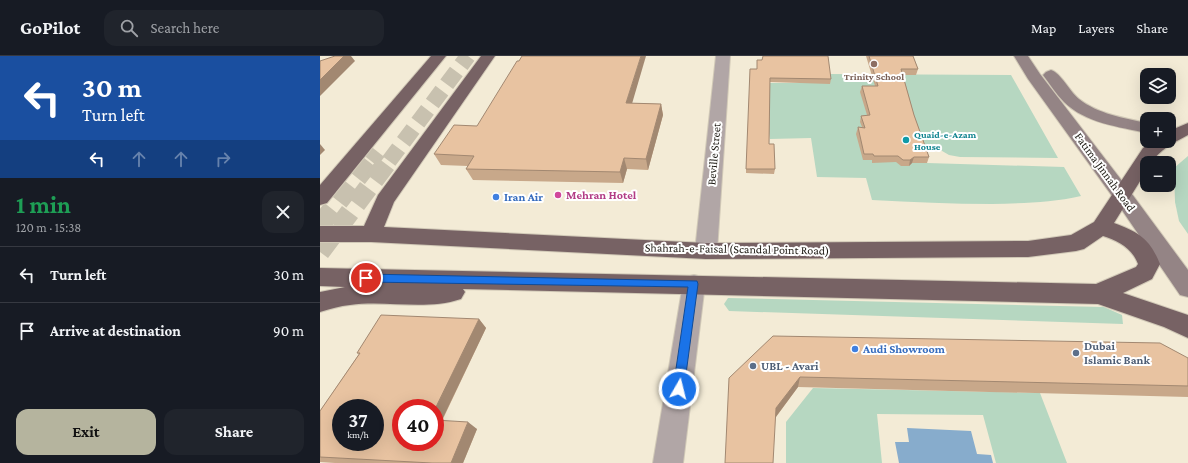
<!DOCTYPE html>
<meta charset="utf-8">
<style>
:root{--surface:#171b24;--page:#20242c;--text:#f1f3f6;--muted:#9ea1a6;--line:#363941;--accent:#b5b49e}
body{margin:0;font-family:"Crimson Pro",serif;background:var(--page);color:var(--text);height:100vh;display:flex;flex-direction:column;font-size:15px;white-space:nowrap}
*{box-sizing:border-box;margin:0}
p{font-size:13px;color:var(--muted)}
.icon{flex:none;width:22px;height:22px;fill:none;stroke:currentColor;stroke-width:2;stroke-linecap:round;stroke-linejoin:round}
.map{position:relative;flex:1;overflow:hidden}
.sheet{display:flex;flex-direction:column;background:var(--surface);width:320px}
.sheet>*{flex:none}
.banner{background:#1a4fa0;color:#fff;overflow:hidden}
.buttons{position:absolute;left:820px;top:12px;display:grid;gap:8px}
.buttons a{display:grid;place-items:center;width:36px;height:36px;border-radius:8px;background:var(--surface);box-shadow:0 4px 16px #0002;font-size:20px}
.speed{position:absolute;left:12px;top:343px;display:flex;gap:8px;font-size:20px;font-weight:700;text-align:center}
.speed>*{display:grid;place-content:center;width:52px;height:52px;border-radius:50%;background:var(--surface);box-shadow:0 4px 16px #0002;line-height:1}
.speed small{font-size:10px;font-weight:400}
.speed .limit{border:6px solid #d22;background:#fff;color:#111}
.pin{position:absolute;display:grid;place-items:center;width:34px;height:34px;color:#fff;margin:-17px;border:2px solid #fff;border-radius:50%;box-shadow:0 1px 4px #0007}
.me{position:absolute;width:44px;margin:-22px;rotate:8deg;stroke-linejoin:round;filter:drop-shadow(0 0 3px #0008)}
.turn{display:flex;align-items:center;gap:14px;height:84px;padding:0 16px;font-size:18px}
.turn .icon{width:52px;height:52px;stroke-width:2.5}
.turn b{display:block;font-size:28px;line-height:34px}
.lanes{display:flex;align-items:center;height:38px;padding:0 16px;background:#0003;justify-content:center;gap:20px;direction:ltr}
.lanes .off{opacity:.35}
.round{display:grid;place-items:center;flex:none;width:42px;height:42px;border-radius:12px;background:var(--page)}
.head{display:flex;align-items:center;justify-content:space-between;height:68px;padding:0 16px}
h1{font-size:24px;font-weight:700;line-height:30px;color:#1e9e55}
.button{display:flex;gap:8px;margin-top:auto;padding:8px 16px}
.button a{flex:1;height:46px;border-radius:12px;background:var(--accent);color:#111;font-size:16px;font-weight:700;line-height:46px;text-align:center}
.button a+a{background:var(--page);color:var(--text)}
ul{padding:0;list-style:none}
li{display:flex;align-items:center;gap:12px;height:56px;padding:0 16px;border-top:1px solid var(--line)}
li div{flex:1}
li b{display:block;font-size:15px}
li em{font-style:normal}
header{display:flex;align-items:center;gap:24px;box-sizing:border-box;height:56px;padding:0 20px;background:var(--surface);border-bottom:1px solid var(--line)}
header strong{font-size:19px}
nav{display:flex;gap:22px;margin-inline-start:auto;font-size:14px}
.search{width:280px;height:36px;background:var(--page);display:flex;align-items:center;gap:10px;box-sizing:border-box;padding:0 14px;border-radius:12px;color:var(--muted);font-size:15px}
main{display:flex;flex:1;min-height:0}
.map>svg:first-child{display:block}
.green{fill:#b6d7c1}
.water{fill:#87accc}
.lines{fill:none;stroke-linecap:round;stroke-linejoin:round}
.secondary-tunnel-far1{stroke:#c8c1af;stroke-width:16;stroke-dasharray:16 8;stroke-linecap:butt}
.secondary-tunnel{stroke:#c8c1af;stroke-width:20;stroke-dasharray:20 10;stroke-linecap:butt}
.minor-casing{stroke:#d1c9b7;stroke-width:2}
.tertiary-casing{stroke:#d1c9b7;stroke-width:2}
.secondary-casing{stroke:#d1c9b7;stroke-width:2}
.trunk-casing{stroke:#d1c9b7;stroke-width:2}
.minor{fill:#b1a6a6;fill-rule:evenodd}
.tertiary{fill:#b1a6a6;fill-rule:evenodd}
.secondary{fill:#948485;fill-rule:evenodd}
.trunk{fill:#776264;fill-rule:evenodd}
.wall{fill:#c8a88a}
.shaded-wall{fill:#a28871}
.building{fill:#e8c3a1;stroke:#a28871;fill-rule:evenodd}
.route{fill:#1a73e8;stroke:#114b97}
.education-dot{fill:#8d6e63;stroke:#fff;stroke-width:1.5}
.culture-dot{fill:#0f9aa8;stroke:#fff;stroke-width:1.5}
.hotel-dot{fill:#d1479c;stroke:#fff;stroke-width:1.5}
.shop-dot{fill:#3f7fe0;stroke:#fff;stroke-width:1.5}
.service-dot{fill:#5c6f8a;stroke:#fff;stroke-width:1.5}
.labels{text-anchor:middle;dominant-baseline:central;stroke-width:4;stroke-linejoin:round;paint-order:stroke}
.far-education-label{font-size:10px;font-weight:bold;fill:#785e54;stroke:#fff}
.far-culture-label{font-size:10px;font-weight:bold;fill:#0d838f;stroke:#fff;text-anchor:start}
.street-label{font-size:12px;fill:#1c1912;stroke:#fff}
.hotel-label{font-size:12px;font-weight:bold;fill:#b23c85;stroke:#fff;text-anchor:start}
.shop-label{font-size:12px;font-weight:bold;fill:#366cbe;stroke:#fff;text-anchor:start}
.service-label{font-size:12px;font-weight:bold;fill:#4e5e75;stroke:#fff;text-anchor:start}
</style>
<header>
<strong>GoPilot</strong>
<div class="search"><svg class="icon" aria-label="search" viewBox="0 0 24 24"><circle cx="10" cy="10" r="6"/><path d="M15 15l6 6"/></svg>Search here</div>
<nav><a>Map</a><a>Layers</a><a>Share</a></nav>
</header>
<main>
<section class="sheet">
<div class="banner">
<div class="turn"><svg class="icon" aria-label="left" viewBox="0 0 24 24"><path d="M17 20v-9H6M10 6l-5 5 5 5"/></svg><div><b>30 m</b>Turn left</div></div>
<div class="lanes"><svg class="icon" aria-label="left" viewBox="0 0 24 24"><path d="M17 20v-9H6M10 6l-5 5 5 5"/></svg><svg class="icon off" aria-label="ahead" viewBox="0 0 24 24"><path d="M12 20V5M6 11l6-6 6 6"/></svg><svg class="icon off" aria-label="ahead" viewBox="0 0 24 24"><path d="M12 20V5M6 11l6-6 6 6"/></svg><svg class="icon off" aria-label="right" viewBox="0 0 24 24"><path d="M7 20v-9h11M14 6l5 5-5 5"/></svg></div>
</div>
<div class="head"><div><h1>1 min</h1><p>120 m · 15:38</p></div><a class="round"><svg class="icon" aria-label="close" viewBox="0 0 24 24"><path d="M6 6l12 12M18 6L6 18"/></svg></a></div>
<ul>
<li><svg class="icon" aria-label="left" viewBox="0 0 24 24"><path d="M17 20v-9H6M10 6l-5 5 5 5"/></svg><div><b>Turn left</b></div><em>30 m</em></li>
<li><svg class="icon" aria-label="arrive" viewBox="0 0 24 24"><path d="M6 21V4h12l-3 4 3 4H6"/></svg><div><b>Arrive at destination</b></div><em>90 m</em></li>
</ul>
<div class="button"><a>Exit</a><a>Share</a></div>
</section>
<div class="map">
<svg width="868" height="407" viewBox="0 0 868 407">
<rect width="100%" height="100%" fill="#f3ebd6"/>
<g class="green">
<path d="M509,18l182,1 47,83 -98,-1 -11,-2 -12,-7h-15l5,15 137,4 17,29c-30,7 -59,7 -89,8 -40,0 -80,-2 -120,-4l-6,-22 -49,-1 -6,-39 -41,1 -1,-6 1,-50h60z"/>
<path d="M868,100v78l-9,-13 -4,-19 -1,-34z"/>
<path d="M408,242l376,9 18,8 1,9 -394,-13 -5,-7z"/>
<path d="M493,332l227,5 27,70h-71l-13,-48 -106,-1 5,49h-96v-41z"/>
</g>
<path class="water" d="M587,372l64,3 6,23 14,1 2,8h-94l-4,-21h14z"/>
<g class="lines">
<g class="secondary-tunnel-far1">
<path d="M51,105l7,-9"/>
<path d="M69,105l79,-105"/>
</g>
<g class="secondary-tunnel">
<path d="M0,169l51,-65"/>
<path d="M0,196l69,-92"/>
</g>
<defs>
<path id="minor" d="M396,0h14l-13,195 -3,6 -8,2 -8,-2 -3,-6z"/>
<path id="tertiary" d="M374,219l8,2 3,7 -22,179h-30l30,-179 3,-7z"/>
<g id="secondary">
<path d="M694,0h14l12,18 89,116 59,80v27l-8,-2 -65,-95 -87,-121z"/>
<path d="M731,14c10,3 19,22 28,29 19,15 45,19 68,24v10c-28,-6 -62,-10 -83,-31 -8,-8 -14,-18 -21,-27l3,-3z"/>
</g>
<g id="trunk">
<path d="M111,0h15l-119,147 -7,2v-20z"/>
<path d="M161,0h14l-101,146 -10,25 322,16 322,-2 43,-6 23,-13 49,-74 10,-7h16v-10l19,-8v12c-13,7 -29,15 -37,28h-4v7l-33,53c25,9 36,16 46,41l-8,15 -29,14 65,22v23l-24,-11 -66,-23 -635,-15 2,3 -4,7c-36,12 -74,1 -111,6 -10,1 -20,4 -30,7v-20l25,-5 -25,-1v-18l776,16 40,-17 2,-3c-6,-16 -20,-23 -35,-28l-19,13 -8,2 -48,6 -322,2 -335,-17h-51v-16h44l14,-31z"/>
</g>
</defs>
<use href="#minor" class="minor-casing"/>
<use href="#tertiary" class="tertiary-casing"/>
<use href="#secondary" class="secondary-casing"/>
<use href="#trunk" class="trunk-casing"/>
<use href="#minor" class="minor"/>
<use href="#tertiary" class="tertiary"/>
<use href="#secondary" class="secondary"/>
<use href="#trunk" class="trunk"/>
</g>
<g class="wall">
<path d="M546,0h47l5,13 -2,6h-13l11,40 15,42 -2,6h-15l-3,3h-8l-5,-4 -24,1v-3h-9l-7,-26 2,-7h4l-2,-5 1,-6 6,-1 -7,-23 2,-6h13z"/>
<path d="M442,4l69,19 -1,5 -60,-2 -1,62 6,25 -1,5 -28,-1v-4l11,-100z"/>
<path d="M312,47l29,1 2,11 -15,55 -21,-1 -4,14 -150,-3 -7,-11 2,-3 -27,-1 -7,-11 43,-28z"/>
<path d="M159,263l7,9 -44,93 35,8 -14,34h-128l-15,-1v-51l39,-57 -2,-1z"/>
<path d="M868,302v39l-390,-10 -22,30 -47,-39z"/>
</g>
<g class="shaded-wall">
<path d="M24,0h7l4,5 -35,35v-16z"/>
<path d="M321,0h5l-17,58 -3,-11z"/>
<path d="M341,48l2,11 -15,55 -2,-11z"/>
<path d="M0,88l5,6 -5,5z"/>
<path d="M594,101l-2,6 -3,3 1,-6z"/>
<path d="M304,102l3,11 -4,14 -3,-11z"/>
<path d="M159,263l7,9 -47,98 -4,-2v-15z"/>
<path d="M480,321l-2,10 -23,31 1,-10z"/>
<path d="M148,366l9,7 -14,34h-12z"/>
</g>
<g class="building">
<path d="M15,0h9l-24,24v-19z"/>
<path d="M202,0h119l-15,47 35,1 -15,55 -22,-1 -4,14 -154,-3 8,-13 -40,-2 20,-29 23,1 40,-65h2z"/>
<path d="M443,0h65l3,23 -61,-1 -1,66h5l1,25h-29l4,-100h7v-9h5z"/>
<path d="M549,0h44l5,13h-17l13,46 15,42h-15l-4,3h-7l-5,-4h-24l-1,-2h-9l-6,-27 7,1 -4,-12 9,-1 -8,-29h16z"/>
<path d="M61,259l98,4 -44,90v-1h-34v34h34v-22l33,2 -17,41h-19l-112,-6v-46l40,-58h-3zM21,352h34v34h-34z"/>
<path d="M453,280l387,7 28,15v28l-388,-9 -24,31 -3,55h-48l4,-85z"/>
</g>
<path class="route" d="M46,218l331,7 1,3 -14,105 -1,4 -4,1 -4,-1 -2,-4 15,-102 -322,-5 -3,-1 -2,-3 2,-2z"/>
<circle class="education-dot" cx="554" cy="8" r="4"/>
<circle class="culture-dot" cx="586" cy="84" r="4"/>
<circle class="hotel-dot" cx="238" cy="139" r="4"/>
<g class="shop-dot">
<circle cx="176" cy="141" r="4"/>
<circle cx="535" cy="293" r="4"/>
</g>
<g class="service-dot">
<circle cx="756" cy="297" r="4"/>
<circle cx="433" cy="310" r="4"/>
</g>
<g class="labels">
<g class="far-education-label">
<text x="554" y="20">Trinity School</text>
</g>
<g class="far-culture-label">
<text x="594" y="78">Quaid-e-Azam<tspan x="594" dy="12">House</tspan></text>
</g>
<g class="street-label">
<text transform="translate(394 98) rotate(-85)">Beville Street</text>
<text transform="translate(785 116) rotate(54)">Fatima Jinnah Road</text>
<text transform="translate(417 193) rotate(1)">Shahrah-e-Faisal (Scandal Point Road)</text>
</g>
<g class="hotel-label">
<text x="246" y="139">Mehran Hotel</text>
</g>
<g class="shop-label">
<text x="184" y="141">Iran Air</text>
<text x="543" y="293">Audi Showroom</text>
</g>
<g class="service-label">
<text x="764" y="290">Dubai<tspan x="764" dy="14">Islamic Bank</tspan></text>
<text x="441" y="310">UBL - Avari</text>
</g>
</g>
</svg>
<div class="buttons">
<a><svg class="icon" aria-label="layers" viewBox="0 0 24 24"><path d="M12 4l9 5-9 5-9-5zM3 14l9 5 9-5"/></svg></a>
<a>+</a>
<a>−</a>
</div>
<div class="speed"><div>37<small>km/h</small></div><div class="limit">40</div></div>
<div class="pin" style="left:46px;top:222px;background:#d93025"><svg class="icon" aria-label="arrive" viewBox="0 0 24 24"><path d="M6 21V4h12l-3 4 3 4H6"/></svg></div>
<svg class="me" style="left:359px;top:333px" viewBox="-20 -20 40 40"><circle r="17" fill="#1a73e8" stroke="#fff" stroke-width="3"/><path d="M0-11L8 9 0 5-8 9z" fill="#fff"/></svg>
</div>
</main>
